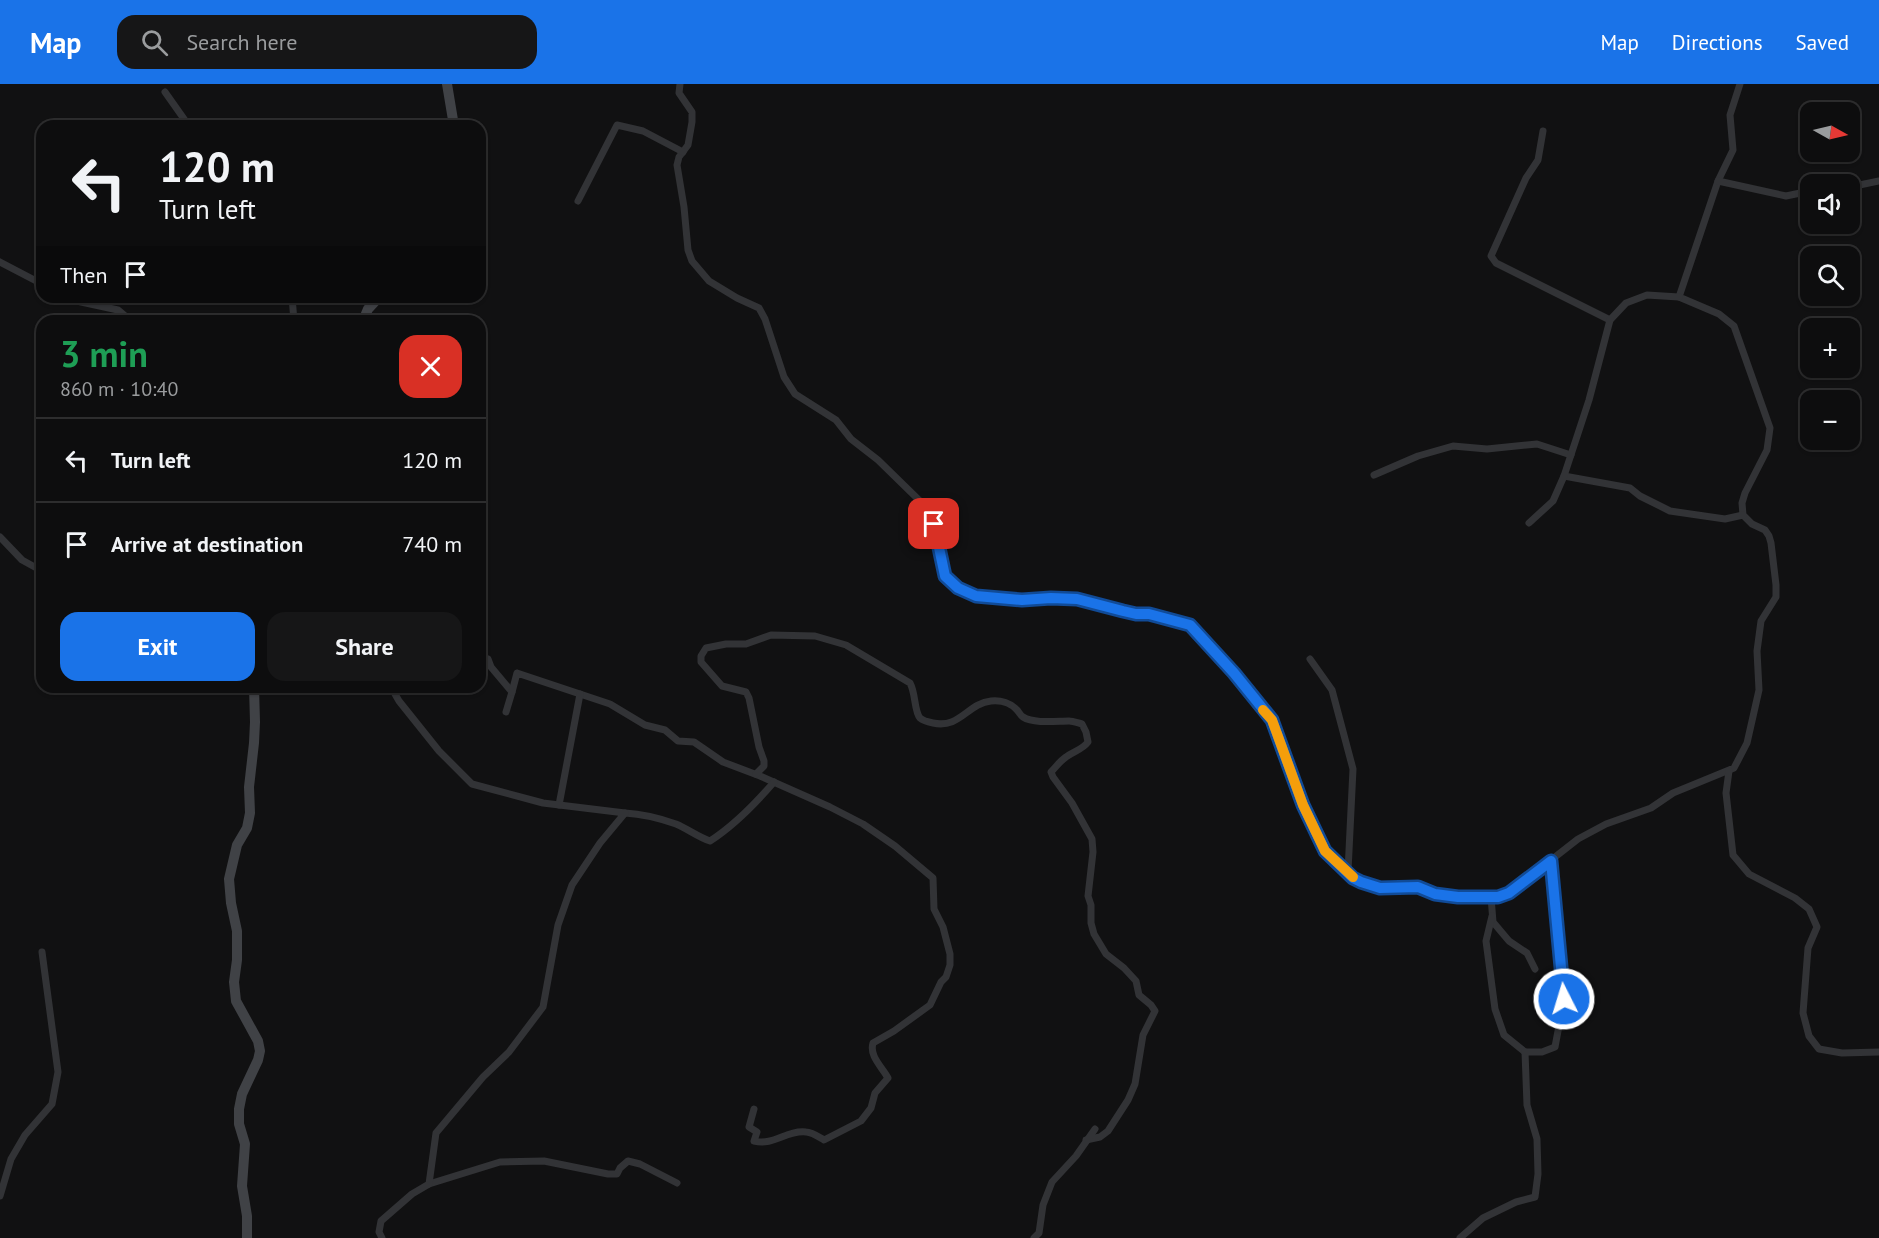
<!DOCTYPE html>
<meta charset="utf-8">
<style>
:root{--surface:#0d0d0e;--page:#161617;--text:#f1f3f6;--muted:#9a9c9e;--line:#2d2d2e;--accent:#1a73e8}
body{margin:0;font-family:"PT Sans",sans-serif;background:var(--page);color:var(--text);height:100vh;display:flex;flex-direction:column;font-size:22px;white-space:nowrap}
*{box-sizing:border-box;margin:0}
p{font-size:20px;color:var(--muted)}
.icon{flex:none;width:33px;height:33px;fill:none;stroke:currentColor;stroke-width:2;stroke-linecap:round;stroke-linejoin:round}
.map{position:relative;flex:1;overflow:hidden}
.details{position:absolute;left:36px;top:231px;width:450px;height:378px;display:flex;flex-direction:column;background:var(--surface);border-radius:18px;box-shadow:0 2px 4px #0004,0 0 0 2px var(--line)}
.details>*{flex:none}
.top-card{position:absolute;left:36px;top:36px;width:450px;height:183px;border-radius:18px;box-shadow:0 2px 4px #0004,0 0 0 2px var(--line);background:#0d0d0e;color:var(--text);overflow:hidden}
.needle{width:39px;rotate:98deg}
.controls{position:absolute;left:1800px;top:18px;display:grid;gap:12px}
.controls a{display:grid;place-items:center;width:60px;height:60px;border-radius:12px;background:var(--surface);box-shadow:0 2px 4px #0004,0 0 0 2px var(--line);font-size:30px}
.pin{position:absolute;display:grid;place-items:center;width:51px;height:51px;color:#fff;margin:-26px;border-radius:12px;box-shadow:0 3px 9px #0006}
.me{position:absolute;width:66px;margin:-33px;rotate:355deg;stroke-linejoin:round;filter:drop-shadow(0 0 4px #0008)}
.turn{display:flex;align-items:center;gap:21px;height:126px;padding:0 24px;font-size:27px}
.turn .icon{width:78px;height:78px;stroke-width:2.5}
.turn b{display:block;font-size:42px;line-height:51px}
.then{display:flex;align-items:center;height:57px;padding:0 24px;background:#0003;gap:12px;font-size:22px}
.round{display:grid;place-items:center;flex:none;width:63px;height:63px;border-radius:18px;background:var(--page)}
.summary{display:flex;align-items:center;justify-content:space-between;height:102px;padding:0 24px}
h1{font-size:36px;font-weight:800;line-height:45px;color:#1e9e55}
.primary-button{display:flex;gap:12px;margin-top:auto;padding:12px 24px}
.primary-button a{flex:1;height:69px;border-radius:18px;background:var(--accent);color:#fff;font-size:24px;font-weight:800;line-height:69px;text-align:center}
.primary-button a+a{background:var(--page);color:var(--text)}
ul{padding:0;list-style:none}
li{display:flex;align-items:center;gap:18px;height:84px;padding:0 24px;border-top:2px solid var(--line)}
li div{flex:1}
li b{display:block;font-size:22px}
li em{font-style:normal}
header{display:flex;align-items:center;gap:36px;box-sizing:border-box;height:84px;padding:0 30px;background:var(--accent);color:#fff}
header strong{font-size:28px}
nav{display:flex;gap:33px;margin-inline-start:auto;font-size:21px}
.search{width:420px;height:54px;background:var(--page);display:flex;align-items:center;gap:15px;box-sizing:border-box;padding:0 21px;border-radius:18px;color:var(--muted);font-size:22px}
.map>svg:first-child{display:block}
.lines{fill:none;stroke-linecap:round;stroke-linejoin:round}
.street{stroke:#323336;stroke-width:7}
.secondary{stroke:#404246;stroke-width:10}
.route-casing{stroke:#114b97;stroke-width:15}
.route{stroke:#1a73e8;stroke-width:10}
.slow{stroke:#f59e0b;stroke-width:10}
</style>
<header>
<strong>Map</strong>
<div class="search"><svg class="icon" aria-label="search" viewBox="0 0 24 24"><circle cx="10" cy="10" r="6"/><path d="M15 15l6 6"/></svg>Search here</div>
<nav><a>Map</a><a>Directions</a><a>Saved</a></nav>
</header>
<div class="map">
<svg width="1879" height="1154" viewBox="0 0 1879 1154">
<rect width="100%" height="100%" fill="#111112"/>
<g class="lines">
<g class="street">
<path d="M680,0l-1,9 13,19v10l-4,23 -9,12 -2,8 7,42 4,43 4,11 17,20 28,17 22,10 6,11 19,58 11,17 41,26 15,19 27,21 43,42 13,22 11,52 13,12 18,8 46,4 55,-1 46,12 13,3h13l41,11 44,48 37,47 32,85 22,46 28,27 8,4 19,6 38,-1 17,7 23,3h40l11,-4 69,-54 28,-15 45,-16 22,-15 61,-25 13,-25 12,-53 -2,-39 4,-30 15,-24v-12l-5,-42 -2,-7 -4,-6 -13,-6 -9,-9 -1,-12 3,-10 22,-43 3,-22 -36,-102 -15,-12 -40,-17 39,-116 15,-31 -3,-35 10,-31"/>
<path d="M165,8l24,34"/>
<path d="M1543,47l-5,29 -12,18 -35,78 5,7 114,57"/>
<path d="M1718,97l68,15 24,-5"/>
<path d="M1850,103l29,-6"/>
<path d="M578,117l39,-76 26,6 40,21"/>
<path d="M0,178l42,22"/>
<path d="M66,213l6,3 46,10 13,11"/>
<path d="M292,213l2,24"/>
<path d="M1374,391l44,-19 35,-10 34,3 50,-5 34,11"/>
<path d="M1564,392l66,12 10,8 30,15 55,8 18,-4"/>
<path d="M1529,439l24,-22 11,-25 25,-76 21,-80 16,-17 21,-8 32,2"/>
<path d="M0,453l22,23 20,11"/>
<path d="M480,573l8,2 3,8 21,25 -6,20"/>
<path d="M1310,575l22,31 21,79 -5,102"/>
<path d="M512,608l5,-19 93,31 35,21 20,5 13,11 16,1 29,20 37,14 70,31 33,17 32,22 38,32 1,31 9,18 7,27v11l-4,12 -5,5 -11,23 -36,26 -21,12c-4,13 9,24 15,35l-13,15 -4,15 -10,13 -37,19c-5,-3 -12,-8 -18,-8 -20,-2 -32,14 -52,9l3,-9 -8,-5 5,-18"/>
<path d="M1729,687l-3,22 7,62 16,19 46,24 14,11 8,18 -9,21 -5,65 6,23 10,13 23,4 37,-1"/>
<path d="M756,690l8,-8v-5l-5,-14 -10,-49 -3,-6 -24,-6 -21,-24v-6l5,-8 20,-4h20l25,-9 44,1 31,9 64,38c6,11 4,28 10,35 3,3 8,4 13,5 27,6 35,-20 58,-22 10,-1 20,2 26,9 2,2 3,5 6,7 11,7 34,4 46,4 4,0 9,2 13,3l4,8 2,10c-6,8 -14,9 -22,15 -6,4 -10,10 -15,15l2,5 19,26 20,36 1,13 -5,44 3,9v18l3,11 12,20 18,14 12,13 3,14 12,10 4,6 -12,24 -8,49 -7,16 -20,31 -8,6 -14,3"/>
<path d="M559,721l21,-111"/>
<path d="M625,729c18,1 34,5 51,11 12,5 22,13 34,17 25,-16 45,-37 64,-59"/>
<path d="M1491,813l2,25 16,19 18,12 8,16"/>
<path d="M1492,832l-6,25 9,68 9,26 21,17"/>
<path d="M429,1100l71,-22 44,-1 64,13h9l3,-6 8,-7 12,3 37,19"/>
<path d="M0,1112l11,-37 14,-24 27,-31 6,-32 -16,-120"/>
<path d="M382,1154l-3,-6 2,-11 31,-27 17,-10 7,-51 47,-56 26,-25 34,-45 15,-82 14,-40 28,-42 25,-30 -82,-10 -71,-19 -33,-33 -40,-50 -8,-14"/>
<path d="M1034,1154l5,-5 4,-28 9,-23 24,-26 19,-27"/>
<path d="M1460,1154l23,-20 33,-16 19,-5 3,-23 -1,-35 -10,-34 -2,-53h17l13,-5 9,-48 -13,-138"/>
</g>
<g class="secondary">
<path d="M447,0l7,42"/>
<path d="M363,237l5,-12 11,-12"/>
<path d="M247,1154v-22l-5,-30 3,-42 -6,-20v-15l3,-15 16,-34 2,-9 -2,-10 -22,-40 -2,-19 3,-22v-29l-6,-28 -2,-24 8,-34 10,-17 3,-15 -1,-26 5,-44 1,-21 -1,-35"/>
</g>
</g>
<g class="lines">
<defs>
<path id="route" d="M934,440l11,52 13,12 18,8 46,4 29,-2 26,1 46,12 13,3h13l41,11 44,48 38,47 31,85 22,46 28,27 8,4 19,6 38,-1 17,7 23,3h40l11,-4 42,-32 13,138"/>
</defs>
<use href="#route" class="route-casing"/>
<use href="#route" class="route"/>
<path class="slow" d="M1263,626l9,10 31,85 22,46 28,26"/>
</g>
</svg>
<div class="controls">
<a><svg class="needle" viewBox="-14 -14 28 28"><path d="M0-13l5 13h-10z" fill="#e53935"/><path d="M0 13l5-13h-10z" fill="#9a9c9e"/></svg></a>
<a><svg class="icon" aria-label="sound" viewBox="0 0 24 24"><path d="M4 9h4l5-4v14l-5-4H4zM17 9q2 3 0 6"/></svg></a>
<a><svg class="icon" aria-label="search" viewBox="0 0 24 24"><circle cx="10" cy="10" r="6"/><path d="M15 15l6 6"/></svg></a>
<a>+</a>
<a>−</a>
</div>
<div class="pin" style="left:934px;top:440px;background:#d93025"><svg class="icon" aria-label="arrive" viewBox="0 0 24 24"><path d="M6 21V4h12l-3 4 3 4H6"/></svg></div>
<svg class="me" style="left:1564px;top:915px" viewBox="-20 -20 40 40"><circle r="17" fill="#1a73e8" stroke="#fff" stroke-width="3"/><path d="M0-11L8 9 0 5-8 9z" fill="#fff"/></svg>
<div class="top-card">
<div class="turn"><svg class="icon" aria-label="left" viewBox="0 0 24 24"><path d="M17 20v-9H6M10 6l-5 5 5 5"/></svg><div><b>120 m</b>Turn left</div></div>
<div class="then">Then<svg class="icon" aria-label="arrive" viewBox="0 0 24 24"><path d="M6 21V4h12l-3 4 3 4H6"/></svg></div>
</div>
<section class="details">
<div class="summary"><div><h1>3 min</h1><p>860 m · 10:40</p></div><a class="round" style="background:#d93025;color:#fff"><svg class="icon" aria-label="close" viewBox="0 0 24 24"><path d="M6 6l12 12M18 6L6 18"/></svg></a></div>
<ul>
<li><svg class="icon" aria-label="left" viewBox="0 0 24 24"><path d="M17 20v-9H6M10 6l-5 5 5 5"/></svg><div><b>Turn left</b></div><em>120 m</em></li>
<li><svg class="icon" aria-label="arrive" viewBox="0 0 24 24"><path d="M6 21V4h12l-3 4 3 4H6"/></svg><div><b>Arrive at destination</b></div><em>740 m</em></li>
</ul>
<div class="primary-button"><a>Exit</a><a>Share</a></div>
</section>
</div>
